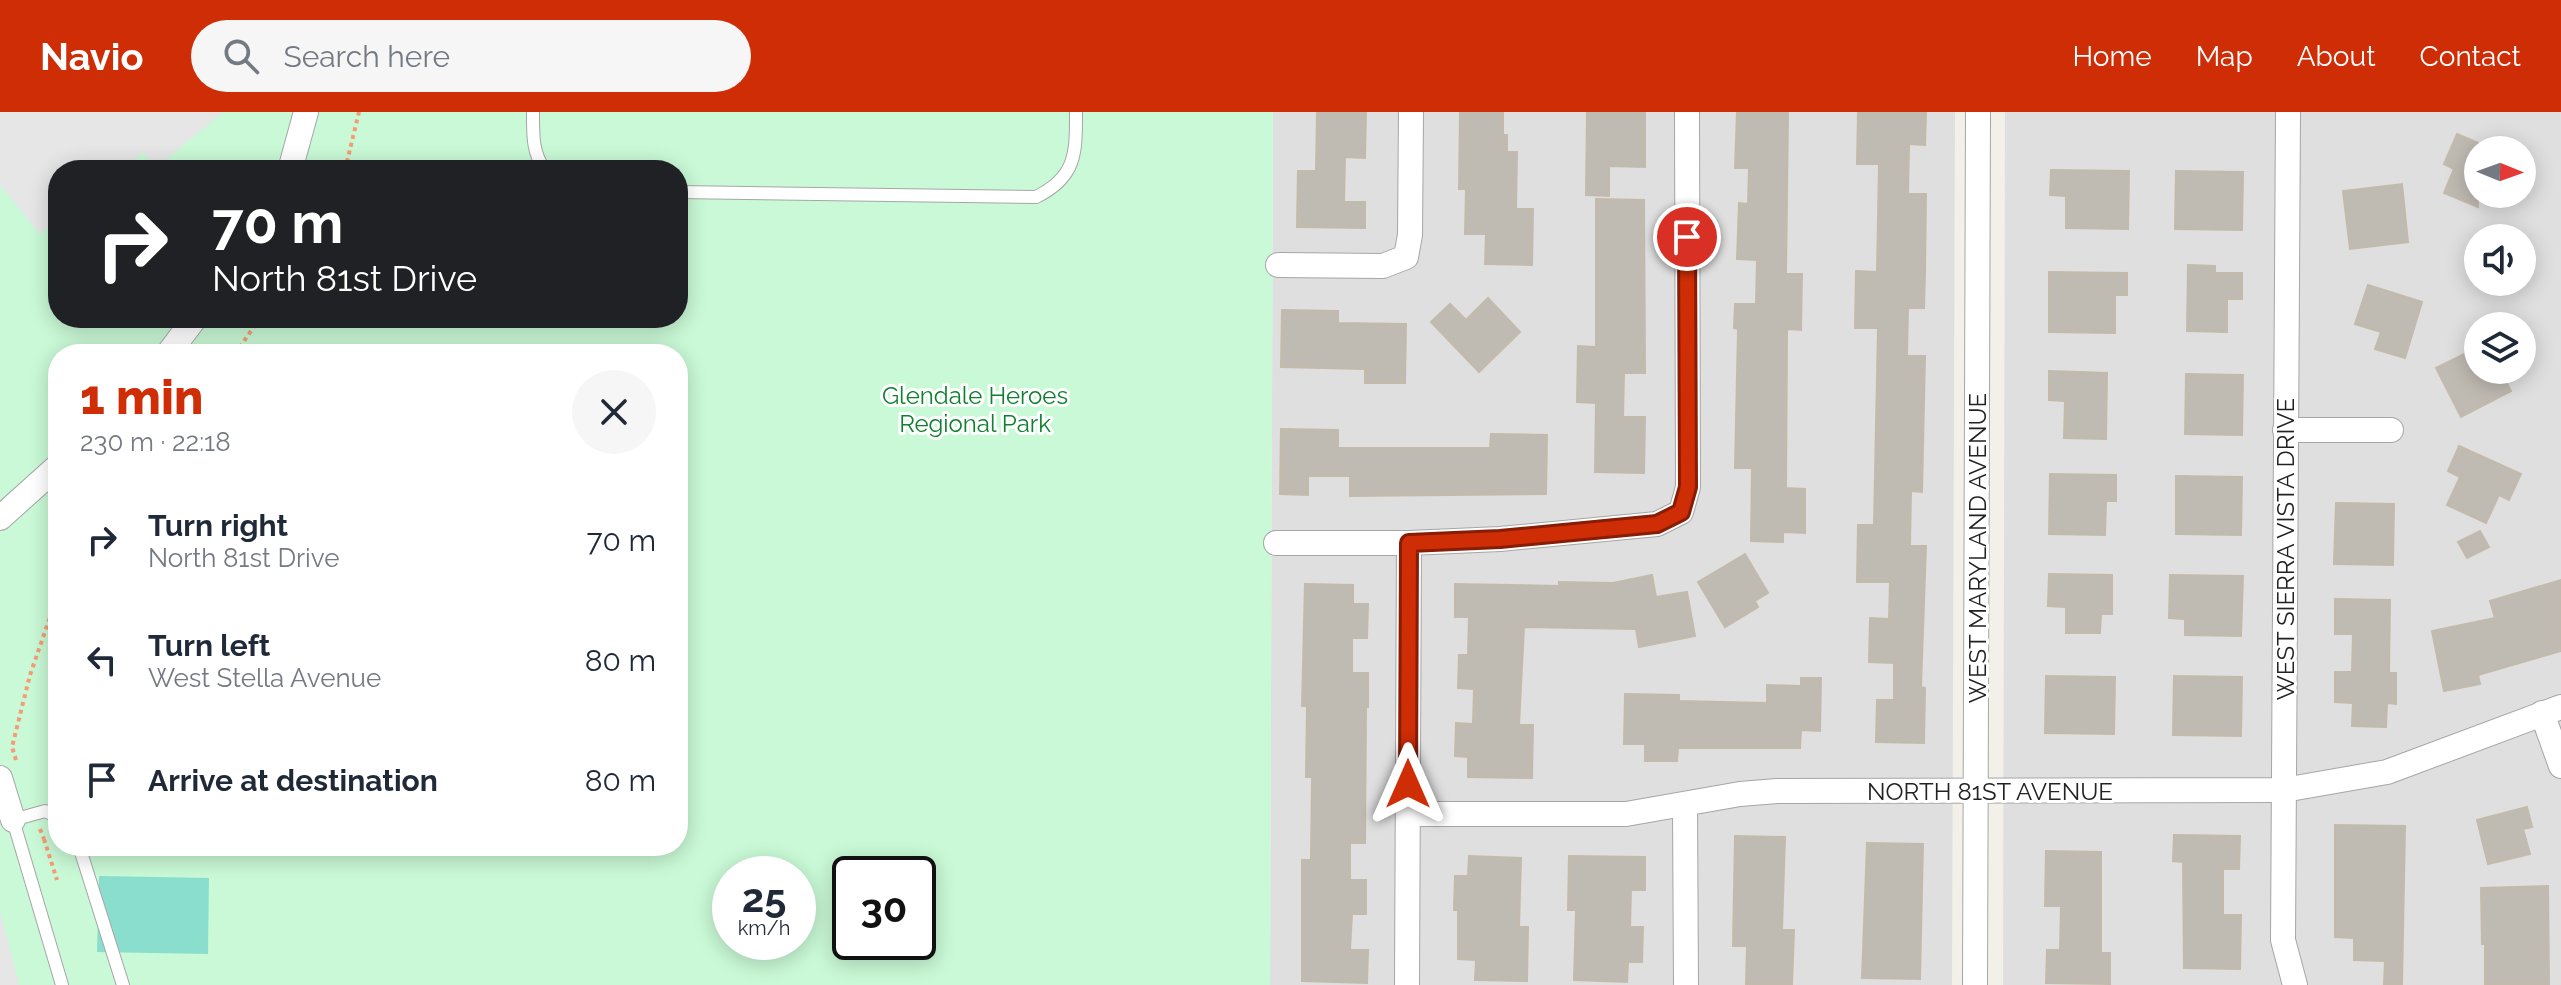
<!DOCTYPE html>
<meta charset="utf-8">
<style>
:root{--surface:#fff;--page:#f6f6f7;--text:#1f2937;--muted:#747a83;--accent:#ce2d06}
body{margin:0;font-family:Raleway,sans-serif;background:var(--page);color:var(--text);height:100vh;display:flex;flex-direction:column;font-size:30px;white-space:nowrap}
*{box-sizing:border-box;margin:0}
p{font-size:26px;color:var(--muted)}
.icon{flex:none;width:44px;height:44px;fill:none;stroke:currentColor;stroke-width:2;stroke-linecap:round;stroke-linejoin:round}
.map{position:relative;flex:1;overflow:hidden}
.panel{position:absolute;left:48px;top:232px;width:640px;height:512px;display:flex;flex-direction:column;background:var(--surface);border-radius:32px;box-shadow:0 4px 20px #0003}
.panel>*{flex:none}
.guide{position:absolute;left:48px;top:48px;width:640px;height:168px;border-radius:32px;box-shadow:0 4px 20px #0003;background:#202124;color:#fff;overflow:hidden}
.needle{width:52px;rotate:91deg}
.controls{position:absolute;left:2464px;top:24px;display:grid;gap:16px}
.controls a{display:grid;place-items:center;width:72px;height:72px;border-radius:50%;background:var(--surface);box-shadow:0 4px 20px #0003;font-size:40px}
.speed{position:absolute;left:712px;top:744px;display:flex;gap:16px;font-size:40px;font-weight:700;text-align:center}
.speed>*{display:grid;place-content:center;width:104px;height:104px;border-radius:50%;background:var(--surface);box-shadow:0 4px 20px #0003;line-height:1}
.speed small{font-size:20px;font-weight:400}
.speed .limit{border:4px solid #111;border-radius:12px;background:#fff;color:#111}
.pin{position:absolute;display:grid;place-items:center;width:68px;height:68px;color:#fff;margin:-34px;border:4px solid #fff;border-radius:50%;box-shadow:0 2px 8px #0007}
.me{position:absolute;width:88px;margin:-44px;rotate:0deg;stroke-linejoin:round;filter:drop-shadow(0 0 6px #0008)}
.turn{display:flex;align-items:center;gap:28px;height:168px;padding:0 32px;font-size:36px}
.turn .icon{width:104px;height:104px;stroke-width:2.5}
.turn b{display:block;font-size:56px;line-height:68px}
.round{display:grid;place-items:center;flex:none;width:84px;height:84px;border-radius:42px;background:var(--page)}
.headline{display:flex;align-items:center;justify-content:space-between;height:136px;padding:0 32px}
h1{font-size:48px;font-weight:800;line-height:60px;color:var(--accent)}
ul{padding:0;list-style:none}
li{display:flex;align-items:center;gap:24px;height:120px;padding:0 32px}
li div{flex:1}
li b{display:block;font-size:30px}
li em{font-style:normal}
header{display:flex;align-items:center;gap:48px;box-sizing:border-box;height:112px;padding:0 40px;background:var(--accent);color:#fff}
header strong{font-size:38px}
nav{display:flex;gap:44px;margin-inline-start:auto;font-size:28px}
.search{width:560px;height:72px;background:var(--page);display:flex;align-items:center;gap:20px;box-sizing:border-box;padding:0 28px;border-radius:44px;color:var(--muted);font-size:30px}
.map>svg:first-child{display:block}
.residential{fill:#e0dfdf;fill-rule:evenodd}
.park{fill:#c9f9d6;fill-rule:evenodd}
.pitch{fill:#8adece}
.parking{fill:#e6e6e6}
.building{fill:#bfbab2;stroke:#c3baab;stroke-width:2}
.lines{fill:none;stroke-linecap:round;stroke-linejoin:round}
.service-casing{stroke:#a6a6a6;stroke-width:14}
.minor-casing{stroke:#a6a6a6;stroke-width:26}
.path{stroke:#f69c75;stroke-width:4;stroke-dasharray:4 4;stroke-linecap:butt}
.service{stroke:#fff;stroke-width:12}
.minor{stroke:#fff;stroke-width:24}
.route-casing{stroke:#861d04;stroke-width:20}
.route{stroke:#ce2d06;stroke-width:14}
.labels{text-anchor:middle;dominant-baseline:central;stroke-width:6;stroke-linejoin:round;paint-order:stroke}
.park-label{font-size:24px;fill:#0f802f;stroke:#fff}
.street-label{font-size:24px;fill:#222;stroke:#fff}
</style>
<header>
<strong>Navio</strong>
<div class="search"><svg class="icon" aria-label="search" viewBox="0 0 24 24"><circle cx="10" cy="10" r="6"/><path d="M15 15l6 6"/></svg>Search here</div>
<nav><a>Home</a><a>Map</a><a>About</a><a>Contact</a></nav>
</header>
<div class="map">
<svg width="2561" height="873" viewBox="0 0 2561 873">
<rect width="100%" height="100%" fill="#f2f0e9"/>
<g class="residential">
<path d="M1273,0h682l-3,873h-682z"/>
<path d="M2005,0h556v873h-558zM2478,38h44v44h-44zM2478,126h44v44h-44zM2478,214h44v44h-44z"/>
</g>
<path class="park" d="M0,0h1273l-3,873h-1270zM58,58h620v148h-620zM58,242h620v492h-620zM730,762h68v68h-68zM850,762h68v68h-68z"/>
<path class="pitch" d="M99,764l110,2 -1,76 -111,-2z"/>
<g class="parking">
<path d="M0,0h223l-67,56 -13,-16 -8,7 8,11h-85v48l-18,16 -40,-49z"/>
<path d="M0,800l18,68 1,5h-19z"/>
</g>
<g class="building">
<path d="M1317,0h49l-1,46 -20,-1 -1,45h21v26l-68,-1 1,-56h18z"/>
<path d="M1460,0h43v23h4v17h10l-1,57h17l-1,56 -47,-1 1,-30h-21l1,-45h-7z"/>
<path d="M1587,0h58v55l-36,-1v30l-23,-1z"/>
<path d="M1737,0h51l-2,162h16l-1,56 -14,-1 -1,159 19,1v44l-22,-1v10l-32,-1 1,-73h-17l3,-139 -4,-1 1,-24h21l1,-44 -20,-1 2,-56 9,1 1,-36h-14z"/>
<path d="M1858,0h68l-1,33 -16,-1 -1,50h18l-1,78 -1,36h-16l-1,48h18l-3,136 -11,-1 -1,55h16l-5,141 4,1 -1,55 -48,-1 1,-42h17v-37l-25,-1 1,-44 19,1 1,-37h-33l1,-57h16l4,-197h-23l1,-57 21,1 2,-108h-22z"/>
<path d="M2457,22l21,9v64l-34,-14 10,-24 -10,-5z"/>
<path d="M2051,58l78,1 -1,58 -62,-1v-32l-16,-1z"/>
<path d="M2176,59l67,1 -1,58 -67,-1z"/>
<path d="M2402,72l6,58 -58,7 -7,-58z"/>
<path d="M1596,87l48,1 1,173h-21l-1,44h22l-1,56 -49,-1 1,-69 -19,-1 1,-56 18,1z"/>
<path d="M2188,153l27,1v7h27v26h-15v33l-40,-1z"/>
<path d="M2049,160l78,1v22h-12v38l-66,-1z"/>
<path d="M2368,173l54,17 -17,56 -30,-9 6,-17 -26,-8z"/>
<path d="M1488,186l32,34 -41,40 -48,-50 19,-18 16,16z"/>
<path d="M1282,198l56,1v12l68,1 -1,59h-40v-14l-84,-2z"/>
<path d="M2478,235v23h22l11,21 -50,26 -25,-49z"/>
<path d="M2049,259l58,2 -1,66 -42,-1 1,-37 -16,-1z"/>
<path d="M2186,262l57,1 -1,60 -57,-1z"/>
<path d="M1281,317l57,1v18h152l1,-14 56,1 -1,59 -196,2v-20h-42v19l-28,-1z"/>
<path d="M2459,334l62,28 -12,26 -10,-5 -13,28 -39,-18 13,-28 -12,-6z"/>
<path d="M2050,362l66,1v26h-10l-1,34 -56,-1z"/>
<path d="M2176,364l66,1 -1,58 -65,-1z"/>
<path d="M2336,391l58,1 -1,61 -59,-1z"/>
<path d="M2480,419l9,16 -22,11 -9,-16z"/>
<path d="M1745,442l23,39 -13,8 3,6 -33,20 -27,-45z"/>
<path d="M2049,462l63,1v39h-11l-1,19h-34v-26l-18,-1z"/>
<path d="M1652,463l4,22 31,-5 8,44 -56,11 -3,-18 -112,-2 -5,98h14l-1,53 -64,-1v-20l-13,-1 1,-33 17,1 1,-35 -16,-1 1,-33h9l1,-38h-14v-33l104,2v-4l54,1z"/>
<path d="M2170,463l73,1 -2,60 -56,-1v-16l-16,-1z"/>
<path d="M2561,468v71l-83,24 2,9 -36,7 -12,-60 63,-13 -5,-17z"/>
<path d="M1305,472l48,1v19h15l-1,34h-15v35h16v34h-2l-1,136h-15v37h16v34h-14l-2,36h18l-1,33 -65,-2v-121h9l1,-83h-6l1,-71h-5z"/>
<path d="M2335,487l55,1 -1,73h7v31l-9,-1 -1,24 -34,-1 1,-23 -18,-1v-30h17l1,-38h-18z"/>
<path d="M2046,564l69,1 -1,57 -69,-1z"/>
<path d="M2174,564l68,1 -1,59 -68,-1z"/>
<path d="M1801,566h20l-1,53 -19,-1 -1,18h-122l-1,13h-32v-17h-21l1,-50 54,1v6l88,2v-18l34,1z"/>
<path d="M2527,695l5,20 -9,2 7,25 -42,10 -11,-44z"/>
<path d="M2335,713l70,1 -3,159h-18l1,-24 -31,-1v-22l-19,-1z"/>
<path d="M2174,723l66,1 -1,33h-16v46h18l-1,54 -56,-1 -1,-106 -10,-1z"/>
<path d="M1735,724l50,1 -3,93h12l-2,55h-46l1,-39h-14z"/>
<path d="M1867,731l56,1 -3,135 -58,-1z"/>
<path d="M2046,739l55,1v101h9v31l-64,-1 1,-33h13l1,-44h-16z"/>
<path d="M1469,744l52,2 -2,69h9l-1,54 -52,-1 1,-20 -18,-1v-49h-4l1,-34h13z"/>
<path d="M1569,744l76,1v33h-14l-1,37h13l-1,35h-14l-1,20 -53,-2 2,-70h-8z"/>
<path d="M2548,774l1,99h-64v-41h-3l-1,-56z"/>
</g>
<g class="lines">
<defs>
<g id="service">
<path d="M533,0c0,21 -1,41 12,58"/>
<path d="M678,80l358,5c41,-20 40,-45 40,-85"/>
<path d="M58,705l-13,-6 -32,9 49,165"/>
<path d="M79,734l44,139"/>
</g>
<g id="minor">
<path d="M2288,0l-5,828 12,45"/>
<path d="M290,58l16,-58"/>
<path d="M1278,153l105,1 23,-9 4,-22 1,-123"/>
<path d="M168,242l27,-36"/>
<path d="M2285,318h106"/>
<path d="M0,406l58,-52"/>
<path d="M1276,431h133l91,-4 157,-15 24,-12 7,-25 -1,-375"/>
<path d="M2542,601l19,53"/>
<path d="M0,666l13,42"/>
<path d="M1685,693l1,180"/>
<path d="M1408,702h218l114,-20 37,-3 507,-1 103,-18 174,-65"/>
<path d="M1407,873l2,-442"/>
<path d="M1975,873l3,-873"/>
</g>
</defs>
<use href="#service" class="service-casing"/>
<use href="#minor" class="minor-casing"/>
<g class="path">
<path d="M345,58l14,-58"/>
<path d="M235,242l25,-36"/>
<path d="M16,648l-4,-13 18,-72 28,-81"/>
<path d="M40,717l4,10"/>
<path d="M44,727l13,41"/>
</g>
<use href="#service" class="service"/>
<use href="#minor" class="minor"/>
</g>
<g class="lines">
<defs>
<path id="route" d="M1408,672l1,-241 91,-4 157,-15 24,-12 7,-25 -1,-250"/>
</defs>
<use href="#route" class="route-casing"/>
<use href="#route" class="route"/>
</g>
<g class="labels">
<g class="park-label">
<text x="975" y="283">Glendale Heroes<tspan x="975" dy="28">Regional Park</tspan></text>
</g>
<g class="street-label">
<text transform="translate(1977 436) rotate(-90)">WEST MARYLAND AVENUE</text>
<text transform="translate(2285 437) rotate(-90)">WEST SIERRA VISTA DRIVE</text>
<text x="1990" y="679">NORTH 81ST AVENUE</text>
</g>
</g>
</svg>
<div class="controls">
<a><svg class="needle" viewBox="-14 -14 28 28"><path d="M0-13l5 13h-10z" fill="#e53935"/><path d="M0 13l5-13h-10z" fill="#747a83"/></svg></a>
<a><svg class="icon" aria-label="sound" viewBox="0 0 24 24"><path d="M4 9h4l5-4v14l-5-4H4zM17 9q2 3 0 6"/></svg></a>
<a><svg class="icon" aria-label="layers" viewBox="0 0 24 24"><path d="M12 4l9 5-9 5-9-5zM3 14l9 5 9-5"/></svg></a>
</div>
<div class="speed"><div>25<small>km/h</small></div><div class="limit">30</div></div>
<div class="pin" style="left:1687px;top:125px;background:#d93025"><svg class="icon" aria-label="arrive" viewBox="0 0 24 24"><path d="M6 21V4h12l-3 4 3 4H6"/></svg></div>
<svg class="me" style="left:1408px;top:672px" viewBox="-20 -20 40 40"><path d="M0-17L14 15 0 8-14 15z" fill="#ce2d06" stroke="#fff" stroke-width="4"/></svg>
<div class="guide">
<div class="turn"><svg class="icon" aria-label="right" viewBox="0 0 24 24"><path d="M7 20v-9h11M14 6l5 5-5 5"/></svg><div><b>70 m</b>North 81st Drive</div></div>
</div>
<section class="panel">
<div class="headline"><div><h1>1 min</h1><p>230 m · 22:18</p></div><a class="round"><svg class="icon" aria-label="close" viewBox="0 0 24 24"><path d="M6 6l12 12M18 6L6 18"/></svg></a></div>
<ul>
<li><svg class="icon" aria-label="right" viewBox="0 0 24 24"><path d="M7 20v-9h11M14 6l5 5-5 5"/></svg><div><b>Turn right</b><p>North 81st Drive</p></div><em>70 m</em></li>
<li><svg class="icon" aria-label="left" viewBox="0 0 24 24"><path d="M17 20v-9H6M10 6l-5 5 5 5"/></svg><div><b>Turn left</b><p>West Stella Avenue</p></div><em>80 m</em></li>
<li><svg class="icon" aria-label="arrive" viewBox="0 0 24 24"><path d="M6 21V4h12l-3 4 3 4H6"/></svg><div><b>Arrive at destination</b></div><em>80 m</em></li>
</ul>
</section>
</div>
